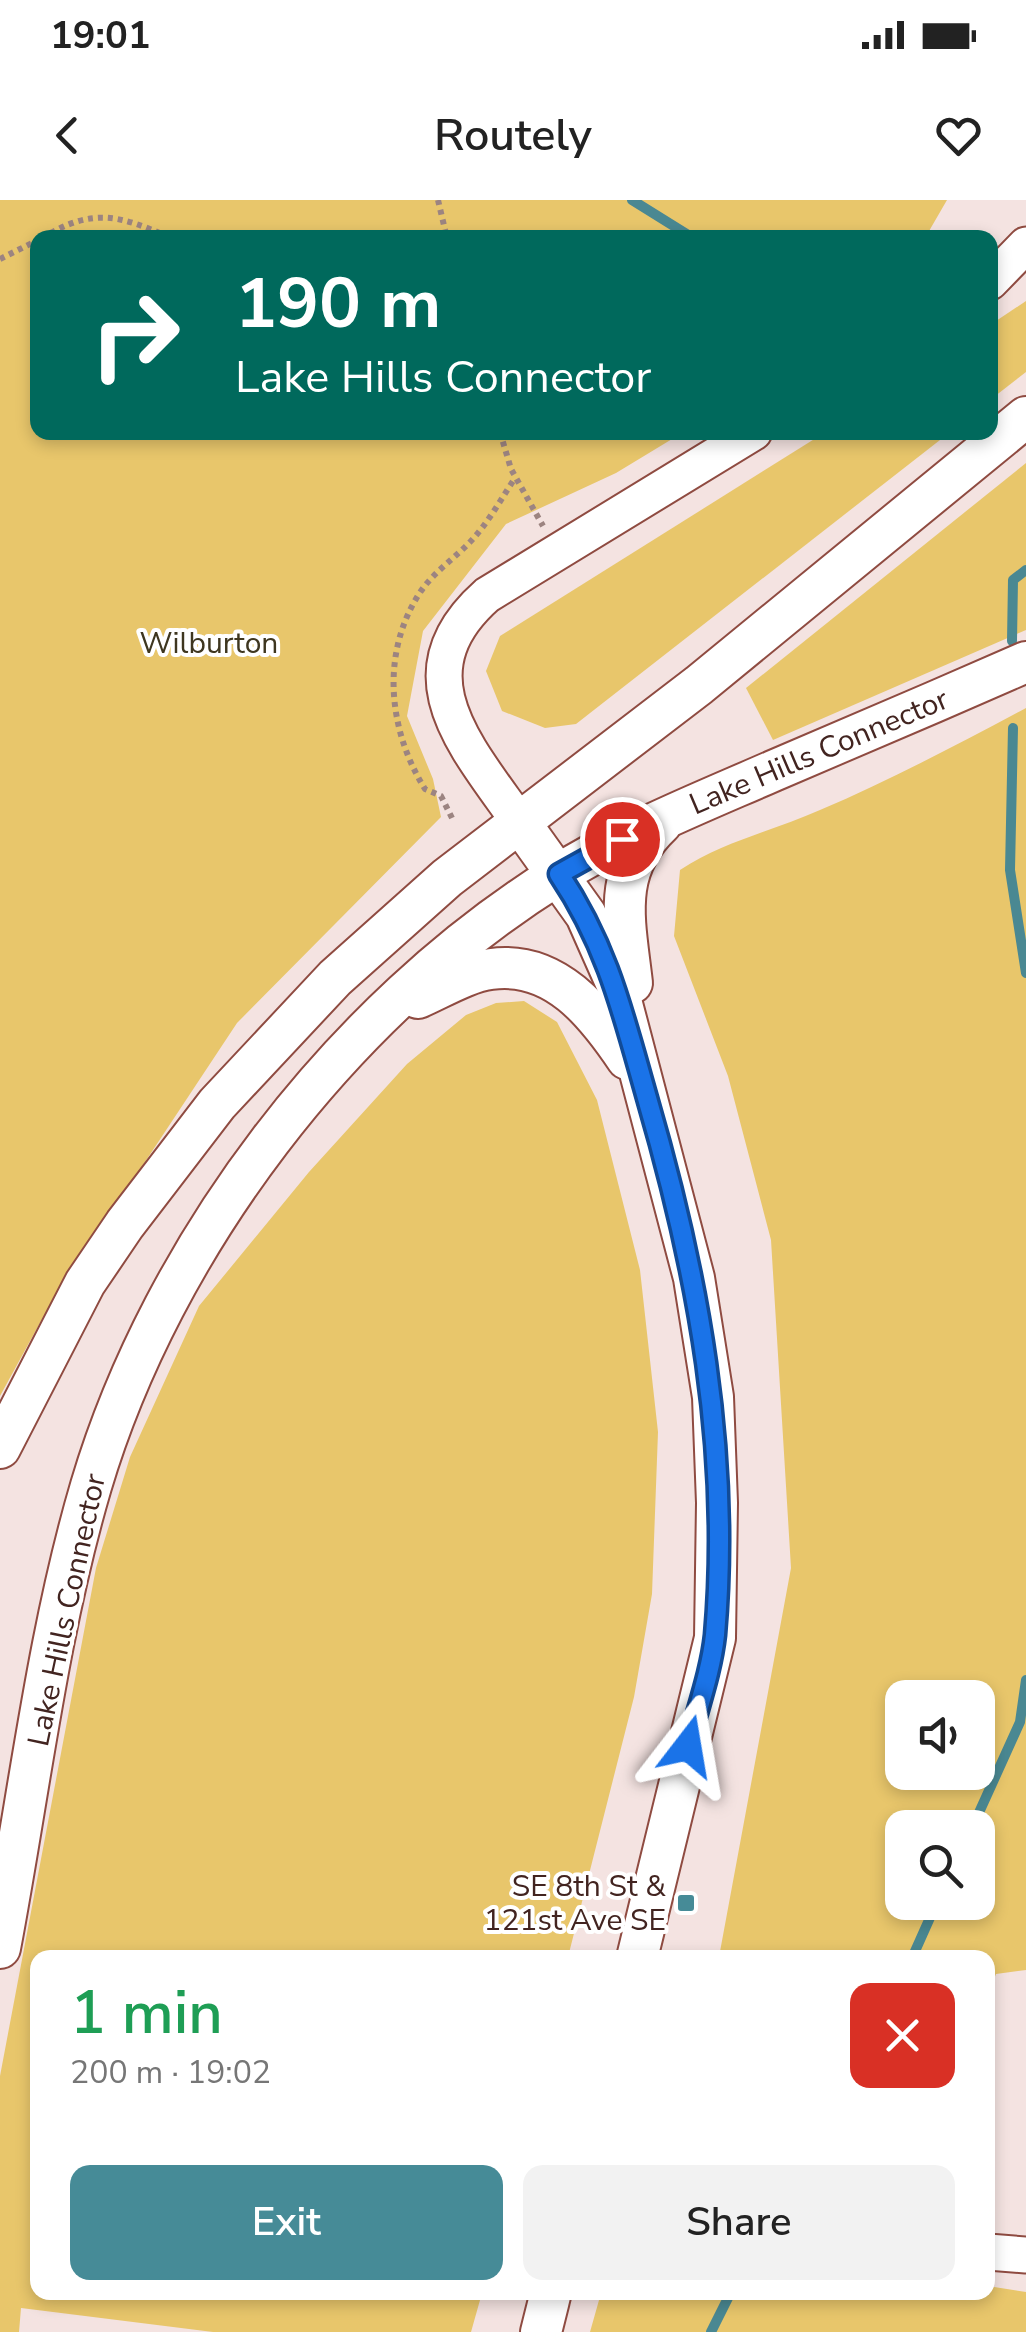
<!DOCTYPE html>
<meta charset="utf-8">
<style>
:root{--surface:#fff;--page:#f2f2f2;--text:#222;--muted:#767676;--accent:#468b97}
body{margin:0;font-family:"Nunito Sans",sans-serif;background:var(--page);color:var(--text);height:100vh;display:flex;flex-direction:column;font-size:38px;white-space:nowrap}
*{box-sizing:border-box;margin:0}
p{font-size:32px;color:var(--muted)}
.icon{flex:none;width:55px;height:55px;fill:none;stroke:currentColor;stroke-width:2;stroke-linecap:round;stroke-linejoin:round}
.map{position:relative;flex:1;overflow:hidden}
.panel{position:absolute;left:30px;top:1750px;width:965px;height:350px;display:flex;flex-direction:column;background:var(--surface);border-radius:20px;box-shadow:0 5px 15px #0003}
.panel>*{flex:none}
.top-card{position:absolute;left:30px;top:30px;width:968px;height:210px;border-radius:20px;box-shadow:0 5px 15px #0003;background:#00695c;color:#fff;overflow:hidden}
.controls{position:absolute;left:885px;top:1480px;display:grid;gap:20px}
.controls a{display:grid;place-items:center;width:110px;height:110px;border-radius:20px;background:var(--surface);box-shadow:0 5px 15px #0003;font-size:50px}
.pin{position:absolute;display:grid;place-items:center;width:85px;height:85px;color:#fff;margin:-42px;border:5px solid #fff;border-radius:50%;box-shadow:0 2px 10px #0007}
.me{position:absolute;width:110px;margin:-55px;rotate:14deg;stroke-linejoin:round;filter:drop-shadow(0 0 8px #0008)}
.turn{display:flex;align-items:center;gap:35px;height:210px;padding:0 40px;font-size:45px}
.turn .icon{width:130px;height:130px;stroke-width:2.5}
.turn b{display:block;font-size:70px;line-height:85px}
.round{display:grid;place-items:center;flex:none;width:105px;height:105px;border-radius:20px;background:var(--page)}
.overview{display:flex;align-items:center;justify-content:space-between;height:170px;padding:0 40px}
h1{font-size:60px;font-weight:600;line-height:75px;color:#1e9e55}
.primary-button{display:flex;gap:20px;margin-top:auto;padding:20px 40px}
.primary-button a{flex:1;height:115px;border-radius:20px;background:var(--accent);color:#fff;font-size:40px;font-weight:600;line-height:115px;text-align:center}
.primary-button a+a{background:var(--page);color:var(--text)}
.status{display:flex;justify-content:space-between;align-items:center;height:70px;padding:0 50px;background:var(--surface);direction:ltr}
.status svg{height:28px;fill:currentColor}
header{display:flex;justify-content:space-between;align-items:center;height:130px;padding:0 40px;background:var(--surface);font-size:45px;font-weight:600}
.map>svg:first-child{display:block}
.green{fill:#e8c66b;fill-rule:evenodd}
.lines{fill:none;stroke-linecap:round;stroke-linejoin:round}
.stream{stroke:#4a8892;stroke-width:10}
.tertiary-casing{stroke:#8f4b41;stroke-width:39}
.secondary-casing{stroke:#8f4b41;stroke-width:44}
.path{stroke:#9c8481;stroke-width:6;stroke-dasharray:5 5;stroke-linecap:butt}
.tertiary{stroke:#fff;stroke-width:35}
.secondary{stroke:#fff;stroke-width:40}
.route-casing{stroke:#114b97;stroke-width:25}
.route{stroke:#1a73e8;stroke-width:18}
.poi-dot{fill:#468b97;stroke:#fff;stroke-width:4}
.labels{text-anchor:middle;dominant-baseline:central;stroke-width:8;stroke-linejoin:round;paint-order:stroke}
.park-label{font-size:30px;fill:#3e361f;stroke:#fff}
.street-label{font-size:30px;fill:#422420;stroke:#fff}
.poi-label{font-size:30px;fill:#422420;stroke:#fff;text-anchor:end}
</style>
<div class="status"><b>19:01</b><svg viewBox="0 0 49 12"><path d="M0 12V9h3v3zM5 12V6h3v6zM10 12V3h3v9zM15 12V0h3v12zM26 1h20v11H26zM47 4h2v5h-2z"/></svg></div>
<header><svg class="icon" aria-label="back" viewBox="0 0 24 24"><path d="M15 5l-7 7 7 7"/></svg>Routely<svg class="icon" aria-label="heart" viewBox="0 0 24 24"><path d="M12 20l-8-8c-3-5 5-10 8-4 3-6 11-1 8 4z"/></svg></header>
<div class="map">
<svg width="1026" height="2132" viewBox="0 0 1026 2132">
<rect width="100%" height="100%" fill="#f4e3e1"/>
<g class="green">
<path d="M0,0h947l-22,38h-887v194l644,1 -66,40 -110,51 -83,107 -16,85 26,63 8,38 -204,206 -190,287 -47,86z"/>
<path d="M1026,101v71l-36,28v-75z"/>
<path d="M824,233h125l-373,291 -31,4 -43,-17 -16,-40 14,-35z"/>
<path d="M1026,263v167l-253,110 -27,-52z"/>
<path d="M1026,508v1262l-30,4 -8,20v-36l-269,-1 72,-389 -20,-328 -43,-164 -54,-140 6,-66c44,-29 93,-39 140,-60 71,-30 138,-66 206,-102zM902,1498h76v74h-76zM902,1628h76v74h-76z"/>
<path d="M524,801l33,21 40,78 43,170 18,162 -6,162 -18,103 -66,260 -530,1v334l444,1 -11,39h-258l-192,-24 -2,24h-19v-256l96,-508 34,-111 69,-151 110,-134 98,-108 59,-49 30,-12z"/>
<path d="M988,2086l38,6v40h-436l11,-39 387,-1z"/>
</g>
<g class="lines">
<g class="stream">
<path d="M632,0l61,38"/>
<path d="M1012,441l1,-61 13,-10"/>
<path d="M1013,528l-3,142 16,103"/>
<path d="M972,1628l48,-106 6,-42"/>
<path d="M912,1758l25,-56"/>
<path d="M711,2132l20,-40"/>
</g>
<defs>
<g id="tertiary">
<path d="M990,82l36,-37"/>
<path d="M518,620c-53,-75 -119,-147 -31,-225l267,-163"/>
<path d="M988,2052l38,3"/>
</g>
<g id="secondary">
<path d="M518,620l68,95 31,70 77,293 19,119 4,106 -2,135 -78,320"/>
<path d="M632,783c-7,-62 -21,-112 29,-159"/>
<path d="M418,798c23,-10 49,-26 73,-29 64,-9 105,44 136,90"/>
<path d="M0,1248l85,-165 40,-59 92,-120 118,-126 112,-100 252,-193 327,-268"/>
<path d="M0,1748c29,-153 47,-313 91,-462 72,-242 252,-477 465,-610 68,-43 144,-73 217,-105 84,-36 169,-72 253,-109"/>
<path d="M541,2132l10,-40"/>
</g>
</defs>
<use href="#tertiary" class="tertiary-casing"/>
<use href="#secondary" class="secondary-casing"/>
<g class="path">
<path d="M438,0l9,38"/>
<path d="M42,38c51,-31 77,-23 129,0"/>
<path d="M0,59l38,-19"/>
<path d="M500,232l11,37 32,57"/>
<path d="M452,618l-11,-22 -16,-7c-37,-59 -45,-137 -4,-198 13,-19 34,-33 50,-50 17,-18 30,-42 44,-63"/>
<path d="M757,2097l1,-5"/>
</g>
<use href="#tertiary" class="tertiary"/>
<use href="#secondary" class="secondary"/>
</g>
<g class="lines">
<defs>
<path id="route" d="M622,639l-63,35c49,73 64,140 88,224 51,175 84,353 68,537 -4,37 -18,75 -27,111"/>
</defs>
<use href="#route" class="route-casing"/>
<use href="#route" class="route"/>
</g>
<rect class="poi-dot" x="676" y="1693" width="20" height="20" rx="5"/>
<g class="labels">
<g class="park-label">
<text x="209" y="443">Wilburton</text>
</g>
<g class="street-label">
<text transform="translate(819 552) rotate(-23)">Lake Hills Connector</text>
<text transform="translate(67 1410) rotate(-78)">Lake Hills Connector</text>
</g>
<g class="poi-label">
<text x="666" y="1686">SE 8th St &amp;<tspan x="666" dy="34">121st Ave SE</tspan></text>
</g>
</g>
</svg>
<div class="controls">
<a><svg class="icon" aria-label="sound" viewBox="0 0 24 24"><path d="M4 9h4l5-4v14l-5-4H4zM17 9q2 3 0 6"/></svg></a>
<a><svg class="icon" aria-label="search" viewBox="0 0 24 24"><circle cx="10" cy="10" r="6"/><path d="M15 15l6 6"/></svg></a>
</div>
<div class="pin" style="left:622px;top:639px;background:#d93025"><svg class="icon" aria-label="arrive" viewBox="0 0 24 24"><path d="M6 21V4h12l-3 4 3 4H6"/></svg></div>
<svg class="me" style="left:688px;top:1546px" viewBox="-20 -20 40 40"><path d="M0-17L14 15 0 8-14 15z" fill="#1a73e8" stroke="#fff" stroke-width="4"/></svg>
<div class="top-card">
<div class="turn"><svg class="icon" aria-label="right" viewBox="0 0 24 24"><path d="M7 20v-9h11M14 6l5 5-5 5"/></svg><div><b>190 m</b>Lake Hills Connector</div></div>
</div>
<section class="panel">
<div class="overview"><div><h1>1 min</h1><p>200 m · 19:02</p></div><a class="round" style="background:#d93025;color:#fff"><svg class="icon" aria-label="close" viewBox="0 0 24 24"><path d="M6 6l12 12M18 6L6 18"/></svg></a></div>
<div class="primary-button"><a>Exit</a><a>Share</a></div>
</section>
</div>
